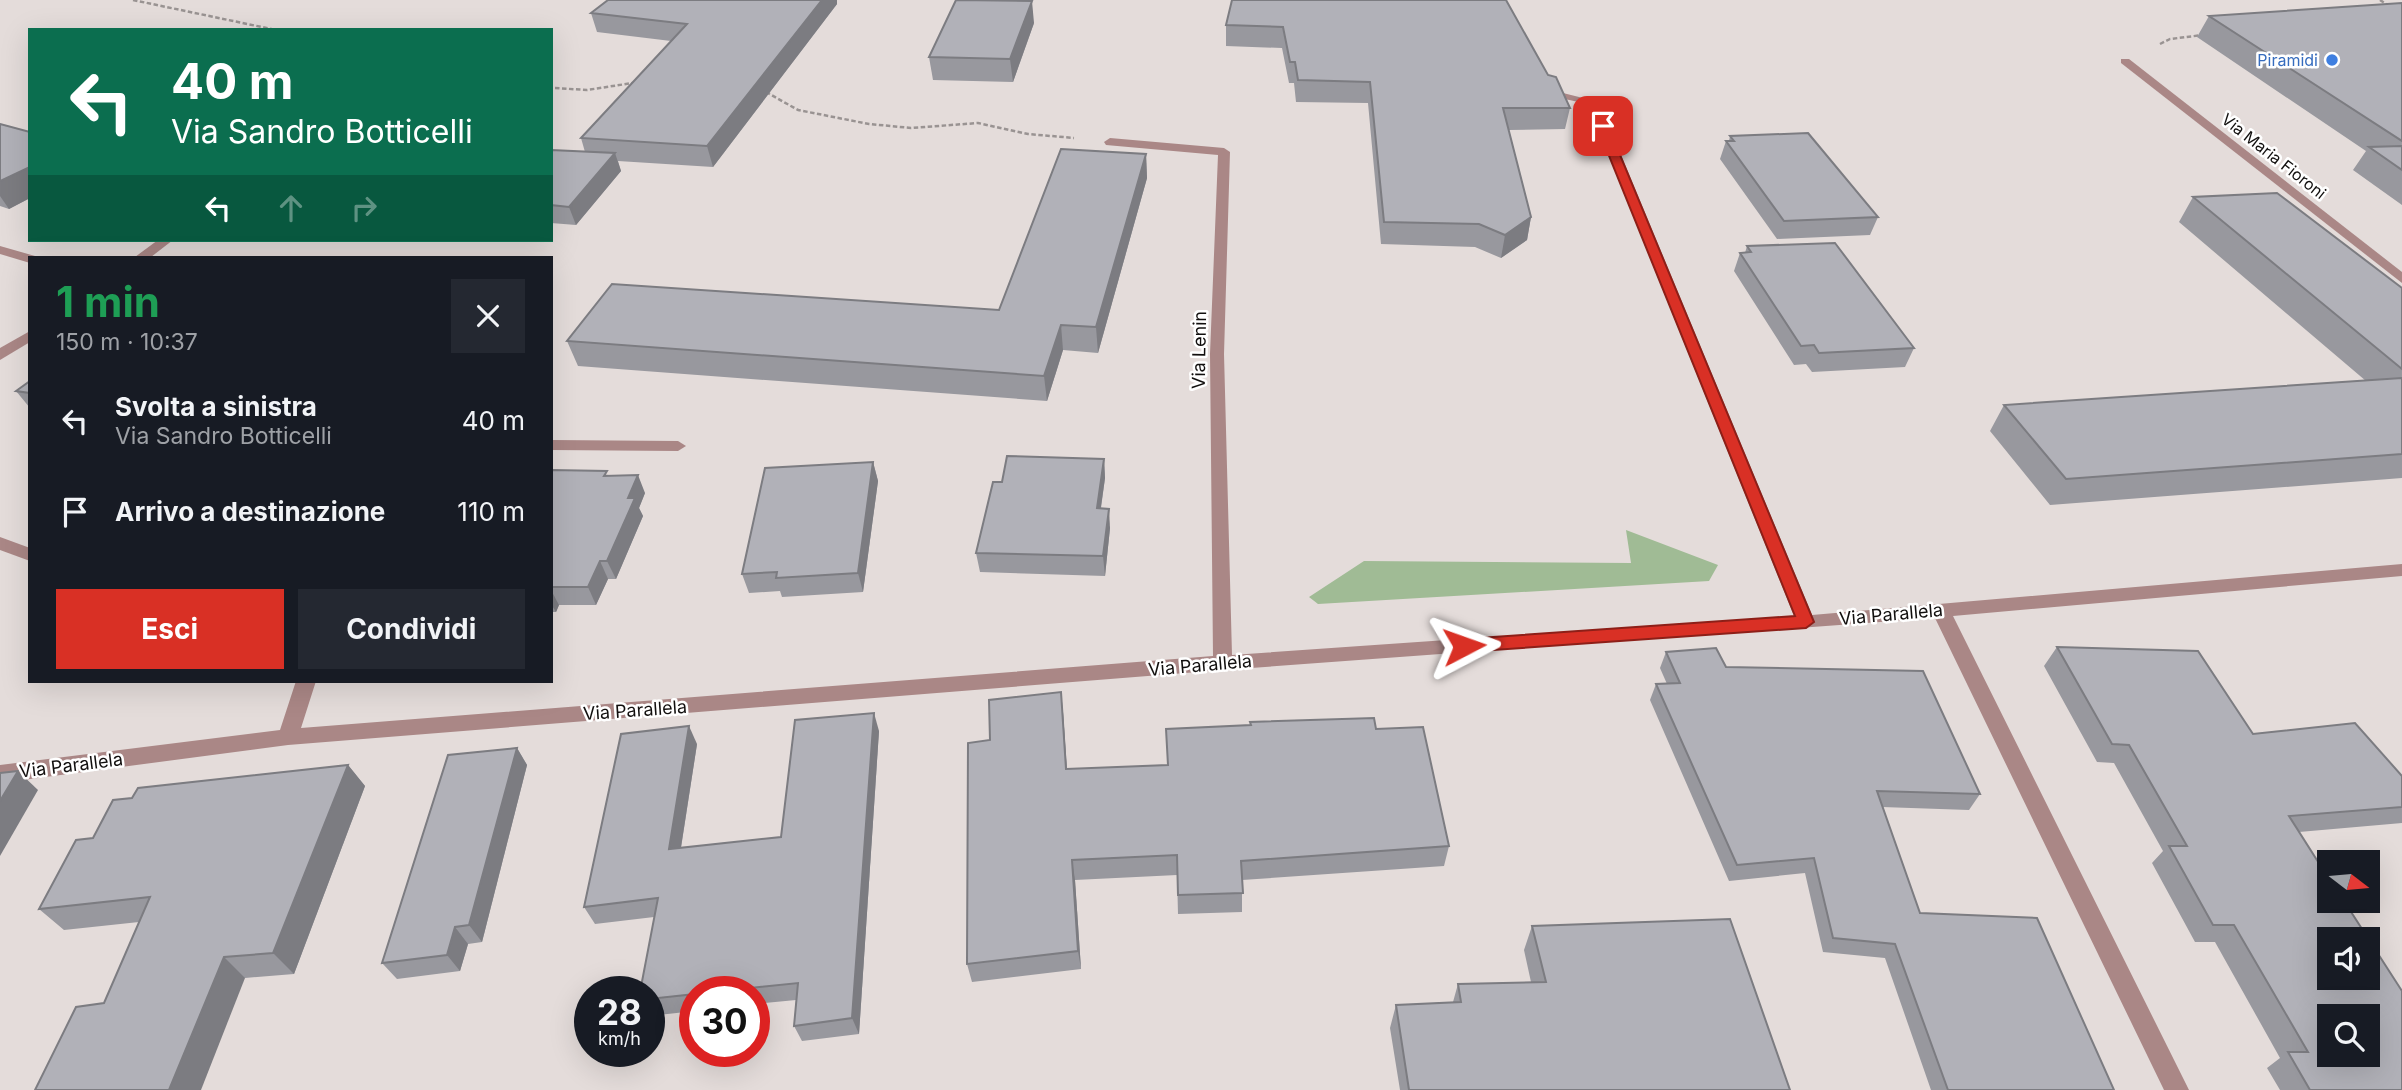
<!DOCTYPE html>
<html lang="it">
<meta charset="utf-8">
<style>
:root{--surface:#171b24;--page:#242831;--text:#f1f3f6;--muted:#9ea1a6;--accent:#d93025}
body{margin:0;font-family:Inter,sans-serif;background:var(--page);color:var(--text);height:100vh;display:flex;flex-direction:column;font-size:26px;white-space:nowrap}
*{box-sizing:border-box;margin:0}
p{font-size:23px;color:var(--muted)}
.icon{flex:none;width:38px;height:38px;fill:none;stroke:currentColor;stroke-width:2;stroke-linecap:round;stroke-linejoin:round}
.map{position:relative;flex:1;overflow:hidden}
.details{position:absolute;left:28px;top:256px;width:525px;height:427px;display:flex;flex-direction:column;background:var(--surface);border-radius:0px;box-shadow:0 7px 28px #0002}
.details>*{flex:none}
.top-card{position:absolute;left:28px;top:28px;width:525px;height:214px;border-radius:0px;box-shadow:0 7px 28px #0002;background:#0b6e4f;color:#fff;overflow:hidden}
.needle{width:46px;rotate:106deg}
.buttons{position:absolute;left:2317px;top:850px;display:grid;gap:14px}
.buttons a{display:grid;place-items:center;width:63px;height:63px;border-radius:0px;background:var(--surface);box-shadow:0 7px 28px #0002;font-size:35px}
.speed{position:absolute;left:574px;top:976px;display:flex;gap:14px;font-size:35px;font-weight:700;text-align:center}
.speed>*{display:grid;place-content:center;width:91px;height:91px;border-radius:50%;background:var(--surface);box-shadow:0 7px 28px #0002;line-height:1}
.speed small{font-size:18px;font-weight:400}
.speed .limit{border:10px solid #d22;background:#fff;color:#111}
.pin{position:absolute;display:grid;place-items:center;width:60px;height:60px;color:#fff;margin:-30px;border-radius:14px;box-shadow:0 4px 10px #0006}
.me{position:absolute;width:77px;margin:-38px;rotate:86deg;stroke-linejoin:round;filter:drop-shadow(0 0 5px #0008)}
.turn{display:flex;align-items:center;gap:24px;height:147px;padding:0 28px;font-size:32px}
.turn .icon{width:91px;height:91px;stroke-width:2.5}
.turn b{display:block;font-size:49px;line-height:60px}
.lanes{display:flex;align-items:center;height:66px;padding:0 28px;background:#0003;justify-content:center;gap:35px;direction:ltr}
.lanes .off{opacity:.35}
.round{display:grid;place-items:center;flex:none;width:74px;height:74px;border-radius:0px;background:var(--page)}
.overview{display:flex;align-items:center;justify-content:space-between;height:119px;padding:0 28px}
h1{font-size:42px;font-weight:700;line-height:52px;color:#1e9e55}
.primary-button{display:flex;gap:14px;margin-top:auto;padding:14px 28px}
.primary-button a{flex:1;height:80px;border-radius:0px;background:var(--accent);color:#fff;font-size:28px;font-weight:700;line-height:80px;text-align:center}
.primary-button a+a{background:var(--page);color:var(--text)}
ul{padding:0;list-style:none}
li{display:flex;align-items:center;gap:21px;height:91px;padding:0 28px}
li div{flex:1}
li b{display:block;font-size:26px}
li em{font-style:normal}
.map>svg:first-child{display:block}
.green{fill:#a0bb95}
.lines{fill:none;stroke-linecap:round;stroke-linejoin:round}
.path{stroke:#999392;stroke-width:2.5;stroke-dasharray:4.5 2.5;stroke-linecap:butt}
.minor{fill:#aa8786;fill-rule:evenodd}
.wall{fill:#98989e}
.shaded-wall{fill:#7c7c81}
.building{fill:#b1b1b8;stroke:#7c7c81;stroke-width:2;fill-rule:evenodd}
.route{fill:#d93025;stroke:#8d1f18;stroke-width:2}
.shop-dot{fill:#3f7fe0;stroke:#fff;stroke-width:2.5}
.labels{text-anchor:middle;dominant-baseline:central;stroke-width:5;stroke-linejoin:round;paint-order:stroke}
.far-shop-label{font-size:16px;fill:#366cbe;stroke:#fff;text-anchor:end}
.far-street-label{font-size:16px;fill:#110f0e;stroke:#fff}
.street-label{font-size:18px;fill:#110f0e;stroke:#fff}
</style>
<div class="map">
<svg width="2402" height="1090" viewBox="0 0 2402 1090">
<rect width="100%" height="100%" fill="#e4dcda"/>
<path class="green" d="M1626,530l92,35 -9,16 -391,23 -9,-7 55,-36 267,2z"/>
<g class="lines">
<g class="path">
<path d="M133,0l143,30"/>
<path d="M2380,0l9,6"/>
<path d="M2160,44l10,-5 33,-4"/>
<path d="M555,88l32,2 52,-8"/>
<path d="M766,92l32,18 71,14 42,4 67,-5 50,11 46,4"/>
</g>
<g class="minor">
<path d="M2121,59h8l273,213v11l-281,-220z"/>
<path d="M1547,83l4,1 4,7 44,11 213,513 590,-51v12l-449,40 236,474h-25l-229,-472 -712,52 -935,75 -288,38v-18l280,-35 16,-49h20l-15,47 912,-72 -3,-302 8,-199 -112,-10 -2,-3 6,-4 114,10 6,4 -6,202 8,301 562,-39 -206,-512 -42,-9 -5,-9z"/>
<path d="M158,240h15l-22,17h-16z"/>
<path d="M0,246l35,10 1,1h-6v6l-30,-9z"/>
<path d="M30,331v11l-30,18v-12z"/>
<path d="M551,440l127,1 8,5 -8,5 -127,-1z"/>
<path d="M0,537l30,11v13l-30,-11z"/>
</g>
</g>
<g class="wall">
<path d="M1232,0l316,75 22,33 -5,21 -56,1 22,87 -4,23 -26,18 -26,-11 -94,-3 -13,-141 -72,-1 -2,-19h-5l-7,-35 -56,-2v-21z"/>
<path d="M2402,3v202l-49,-35 13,-19 -169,-114 12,-21z"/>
<path d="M837,4l-124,163 -95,-6 3,10 -45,54 -25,-2v-73l34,2 -4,-14 90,-97 -74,-9 -6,-19z"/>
<path d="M1034,23l-21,59 -80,-2 -4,-23z"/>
<path d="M0,124l30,8v66l-21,11 -9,-3z"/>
<path d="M1730,136l148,81 -8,18 -93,4 -57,-80 6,-18h3z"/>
<path d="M1146,154l1,24 -49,175 -35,-3 -16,51 -469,-35 -11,-25 432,-31z"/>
<path d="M2193,197l209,91v190l-352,27 -60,-74 14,-26 362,-24 -187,-159z"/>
<path d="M1747,246l167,102 -9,19 -93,5 -6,-8 -12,1 -60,-94 6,-18h5z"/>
<path d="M30,381v27l-14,-17z"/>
<path d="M1104,459l1,19 -4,30 9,20 -5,48 -125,-4 -4,-19 26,-71z"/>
<path d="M873,462l5,19 -15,111 -81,5 -2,-6 -31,2 -7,-19z"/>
<path d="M551,470l58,5 36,18 -6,15 4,8 -27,63h-8l-12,26h-37l-3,7h-5z"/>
<path d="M2057,647l196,87 149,42v47l-103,9 103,258h-122l-13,-22 13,-10 -65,-116h-20l-43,-79 11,-12 -49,-88 -17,-1 -53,-96z"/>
<path d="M1666,652l60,15 254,127 -11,16 -87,-3 38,106 194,177h-183l-46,-132 -62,-6 -18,-79 -76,8 -79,-181 6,-16h11l-7,-16z"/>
<path d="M1063,712l4,57 101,-4 208,-36 73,117 -5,20 -202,14v32l-64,2 -1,-39 -102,5 6,89 -109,13 -5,-18 23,-224z"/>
<path d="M879,731l-20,303 -57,7 -8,-15 2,-26 -42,4v-12h-59v19l-46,5v-24l5,-75 -59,7 -11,-17 113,-163 -16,104 100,-11z"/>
<path d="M517,748l10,17 -45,177 -14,2 -8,27 -63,8 -15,-16z"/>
<path d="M348,765l17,21 -71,188 -49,4 -141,25 35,-81 -75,8 -25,-21 54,-71 39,-40z"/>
<path d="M1532,926l258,164h-390l-10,-62 6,-23 57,-3 5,-18 73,-2 -7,-32z"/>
</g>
<g class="shaded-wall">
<path d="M822,0h15v4l-124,163 -6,-21z"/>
<path d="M1032,1l2,22 -21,59 -3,-23z"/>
<path d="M615,153l6,18 -45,54 -7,-18z"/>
<path d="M1146,154l1,24 -49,175 -2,-26z"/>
<path d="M30,167v31l-21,11 -9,-13v-15z"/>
<path d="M1531,217l-4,23 -26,18 4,-23z"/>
<path d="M1061,325l2,25 -16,51 -3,-25z"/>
<path d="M1104,459l1,19 -7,49 -1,-19z"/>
<path d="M873,462l5,19 -15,111 -5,-19z"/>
<path d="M638,475l7,18 -6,15 4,8 -27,63 -9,-18 21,-63z"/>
<path d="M1109,509l1,19 -5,48 -2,-20z"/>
<path d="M600,561l8,18 -12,26 -8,-18z"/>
<path d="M551,590l8,15 -3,7 -5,-8z"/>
<path d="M1061,692l2,20 5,77 -2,-20z"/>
<path d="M874,713l5,18 -20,303 -7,-16z"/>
<path d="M689,726l8,18 -19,122 -9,-17z"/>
<path d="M517,748l10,17 -45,177 -13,-17z"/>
<path d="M348,765l17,21 -71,188 -21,-21z"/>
<path d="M18,771l20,19 -38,66v-55z"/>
<path d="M1072,860l3,20 6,89 -3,-18z"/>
<path d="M455,927l13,17 -8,27 -13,-16z"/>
<path d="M224,957l21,21 -44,112h-32z"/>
</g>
<g class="building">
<path d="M608,0h214l-115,146 -126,-8 106,-114 -96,-11z"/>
<path d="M956,0l76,1 -22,58 -81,-2z"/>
<path d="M1232,0h274l42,75 8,2 14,31h-67l28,109 -26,18 -26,-11 -95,-2 -14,-140 -72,-2 -3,-18h-5l-7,-35 -57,-2z"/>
<path d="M2402,3v138l-193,-125z"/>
<path d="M0,124l30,8v35l-30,14z"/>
<path d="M1808,133l70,84 -94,4 -58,-80h8l-4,-5z"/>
<path d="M2402,146v24l-33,-23z"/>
<path d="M1061,149l85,5 -50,173 -35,-2 -17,51 -477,-35 45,-57 387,26z"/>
<path d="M551,150l64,3 -46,54 -18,-2z"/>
<path d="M2277,193l125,95v81l-209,-172z"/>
<path d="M1835,243l79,105 -95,5 -5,-8 -13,1 -61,-93 11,-1 -4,-6z"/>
<path d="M2402,378v76l-336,25 -62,-74z"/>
<path d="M30,381v12l-14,-2z"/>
<path d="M1007,456l97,3 -7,49 12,1 -6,47 -127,-3 17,-71h9z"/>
<path d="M873,462l-15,111 -82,5 1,-6 -35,2 23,-106z"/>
<path d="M551,470l56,1 -3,5 34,-1 -10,23h7l-28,63h-7l-12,26h-37z"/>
<path d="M2057,647l141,4 55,83 102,-11 47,53v31l-113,9 40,63v22h15l58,90v99h-92l-22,-38h20l-74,-127h-21l-44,-79h18l-58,-101 -17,-1zM2329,940h39v38h-39zM2329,1017h39v38h-39z"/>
<path d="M1716,648l10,19 197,4 57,123 -103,-3 43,122 117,5 77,172h-166l-53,-146 -62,-6 -19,-80 -77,7 -81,-181 24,-1 -14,-31z"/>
<path d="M1061,692l5,77 102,-4 -2,-36 85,-4 -1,-3 124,-4 2,11 47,-2 26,119 -208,15 2,32 -65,2 -1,-40 -105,5 6,91 -111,13 1,-221 22,-3 -1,-40z"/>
<path d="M874,713l-22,305 -58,8 4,-43 -86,9h-17v2l-46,5v-7h-9l18,-94 -74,9 37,-173 68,-8 -20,123 112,-12 14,-117z"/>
<path d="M517,748l-48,177 -14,2 -8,28 -65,8 66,-208z"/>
<path d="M348,765l-75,188 -49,4 -55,133h-134l41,-83 28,-4 46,-106 -111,12 37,-69 17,-2 20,-38 19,-2 6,-10z"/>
<path d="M18,771l-18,30v-28z"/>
<path d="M1730,919l60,171h-381l-13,-85 65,-3 -3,-18 88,-2 -14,-56z"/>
</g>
<path class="route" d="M1603,123l5,3 206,496 -8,6 -342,24 -9,-6 9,-7 331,-23 -198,-490z"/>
<circle class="shop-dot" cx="2332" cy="60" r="7"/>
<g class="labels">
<g class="far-shop-label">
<text x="2318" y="60">Piramidi</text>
</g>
<g class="far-street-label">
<text transform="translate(2274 156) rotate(38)">Via Maria Fioroni</text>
</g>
<g class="street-label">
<text transform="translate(1199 350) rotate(-89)">Via Lenin</text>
<text transform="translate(1891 614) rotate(-5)">Via Parallela</text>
<text transform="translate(1200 665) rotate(-5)">Via Parallela</text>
<text transform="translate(635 710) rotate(-4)">Via Parallela</text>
<text transform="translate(71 765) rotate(-7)">Via Parallela</text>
</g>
</g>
</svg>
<div class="buttons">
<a><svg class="needle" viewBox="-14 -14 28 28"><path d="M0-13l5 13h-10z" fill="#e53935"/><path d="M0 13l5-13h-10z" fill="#9ea1a6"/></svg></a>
<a><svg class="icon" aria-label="sound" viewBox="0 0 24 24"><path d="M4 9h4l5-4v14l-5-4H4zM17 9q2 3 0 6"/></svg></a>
<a><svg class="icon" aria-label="search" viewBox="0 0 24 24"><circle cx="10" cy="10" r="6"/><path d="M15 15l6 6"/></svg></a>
</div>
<div class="speed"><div>28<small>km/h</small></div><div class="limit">30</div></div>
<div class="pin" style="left:1603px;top:126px;background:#d93025"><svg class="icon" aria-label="arrive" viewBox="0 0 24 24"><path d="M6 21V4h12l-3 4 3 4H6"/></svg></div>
<svg class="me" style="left:1464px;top:646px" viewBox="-20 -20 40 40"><path d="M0-17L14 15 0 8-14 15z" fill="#d93025" stroke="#fff" stroke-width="4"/></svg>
<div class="top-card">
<div class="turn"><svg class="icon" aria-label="left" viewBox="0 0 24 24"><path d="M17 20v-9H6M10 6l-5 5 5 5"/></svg><div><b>40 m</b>Via Sandro Botticelli</div></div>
<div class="lanes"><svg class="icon" aria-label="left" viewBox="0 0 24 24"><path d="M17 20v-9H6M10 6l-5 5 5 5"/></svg><svg class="icon off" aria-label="ahead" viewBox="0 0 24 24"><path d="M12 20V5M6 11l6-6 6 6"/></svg><svg class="icon off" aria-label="right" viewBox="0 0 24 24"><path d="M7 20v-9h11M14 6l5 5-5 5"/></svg></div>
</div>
<section class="details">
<div class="overview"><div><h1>1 min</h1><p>150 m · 10:37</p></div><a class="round"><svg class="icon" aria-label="close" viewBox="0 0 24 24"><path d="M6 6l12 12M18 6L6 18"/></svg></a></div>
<ul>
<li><svg class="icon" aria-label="left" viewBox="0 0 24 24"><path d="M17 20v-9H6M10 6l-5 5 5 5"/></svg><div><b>Svolta a sinistra</b><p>Via Sandro Botticelli</p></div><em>40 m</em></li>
<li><svg class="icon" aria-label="arrive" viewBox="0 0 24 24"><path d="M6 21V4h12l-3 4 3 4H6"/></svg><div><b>Arrivo a destinazione</b></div><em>110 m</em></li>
</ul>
<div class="primary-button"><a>Esci</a><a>Condividi</a></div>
</section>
</div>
